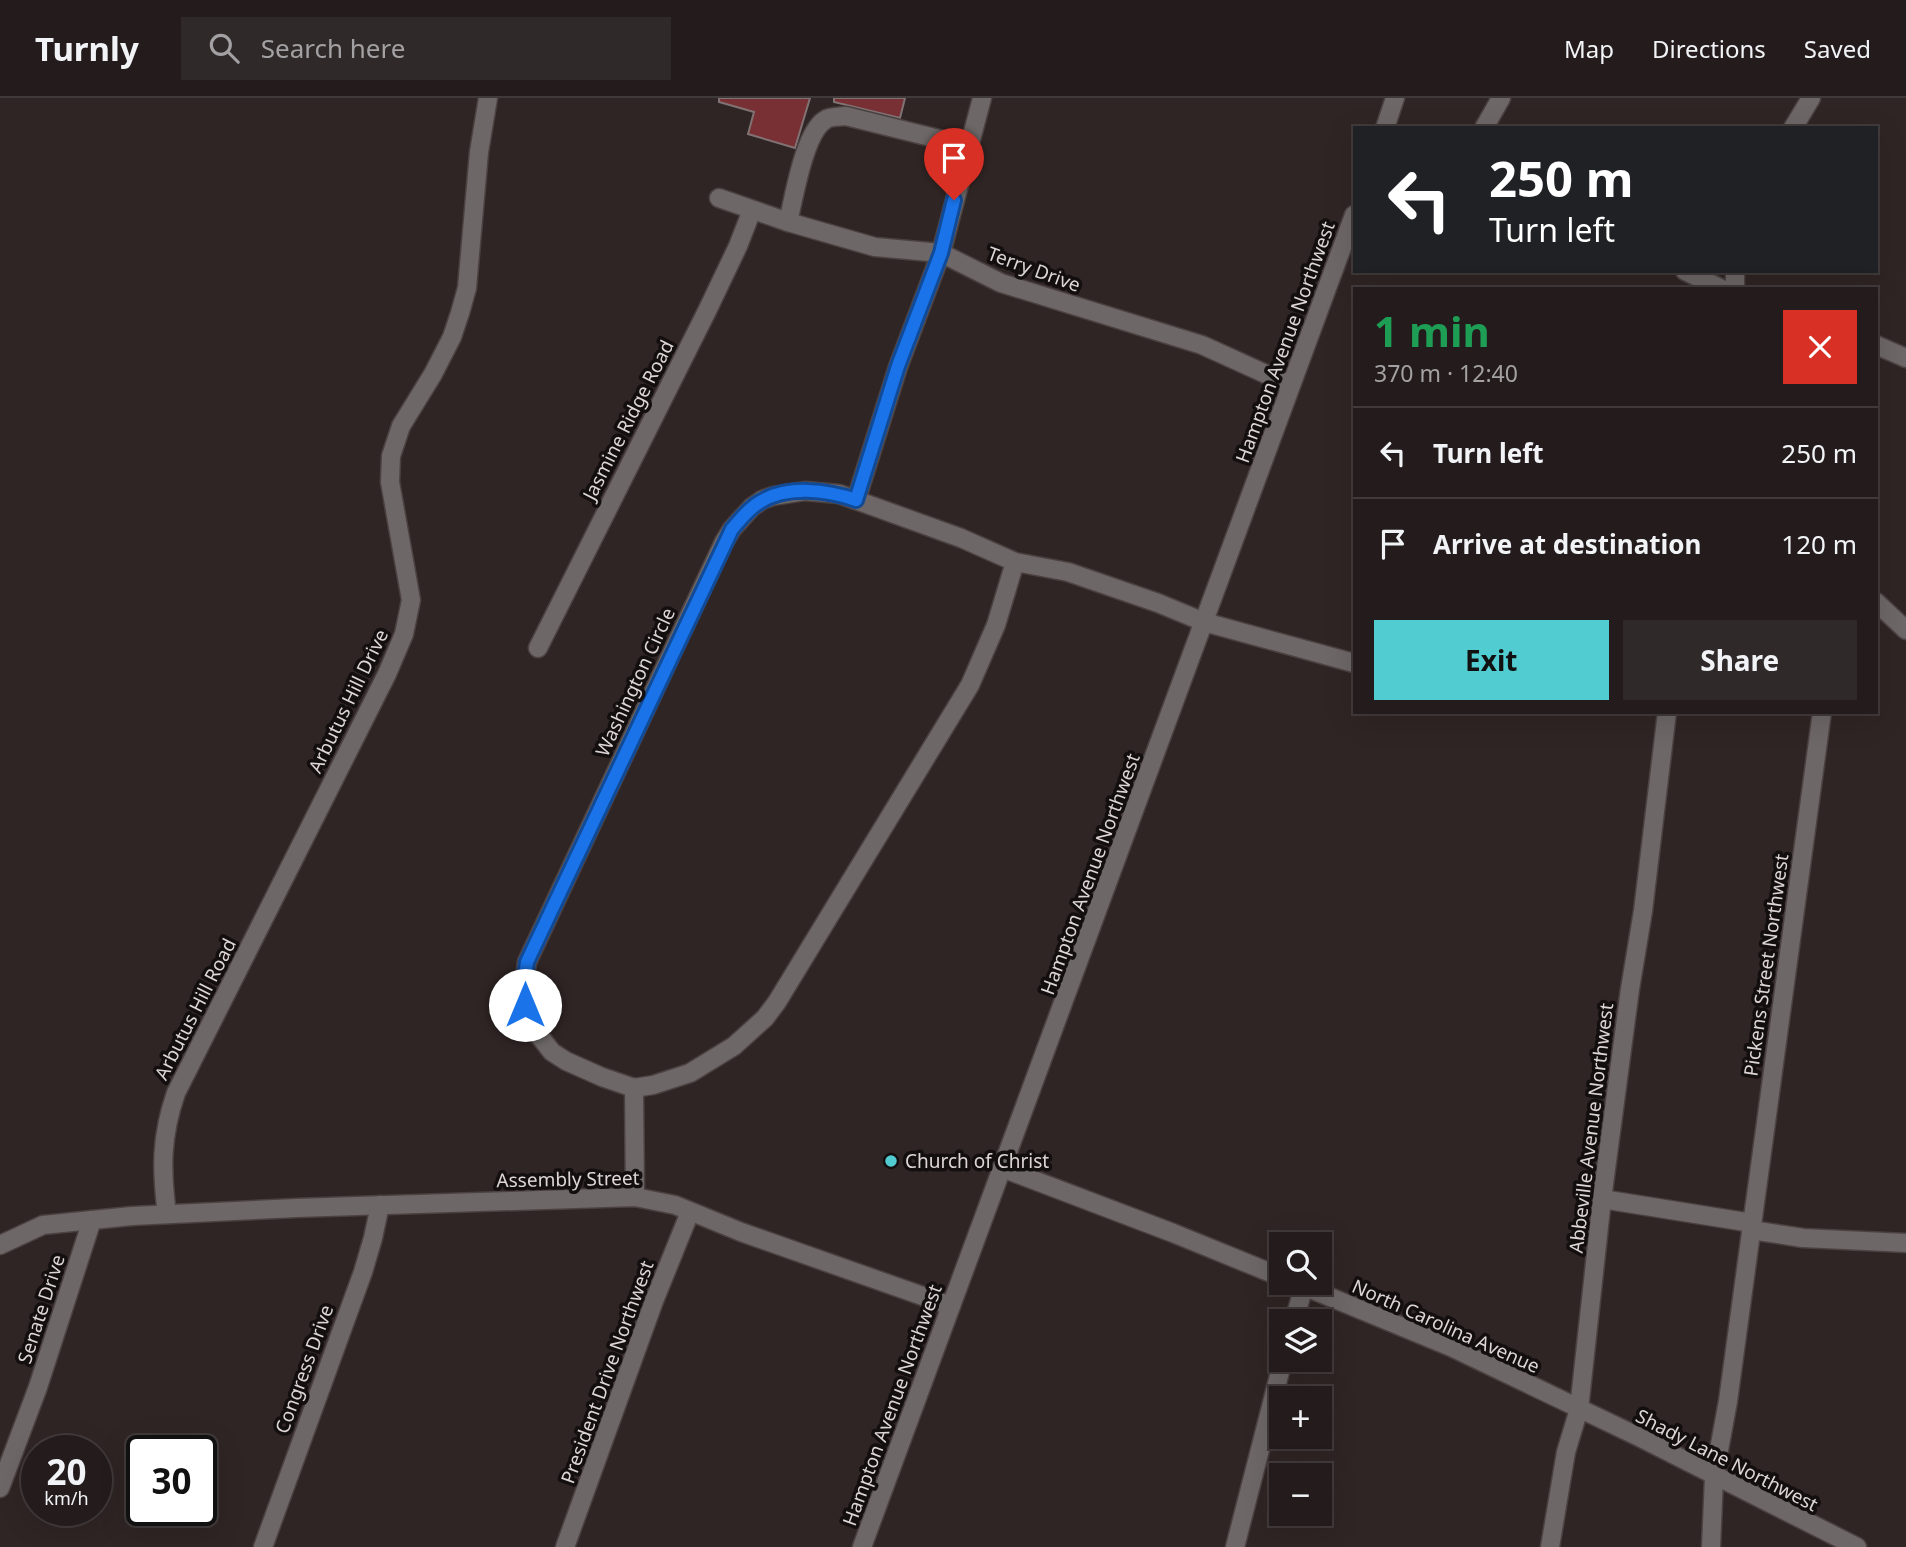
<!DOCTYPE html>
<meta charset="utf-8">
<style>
:root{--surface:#241c1c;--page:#302929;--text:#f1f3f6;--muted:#a3a1a3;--line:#413a3b;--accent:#51ccd1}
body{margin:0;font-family:"Noto Sans",sans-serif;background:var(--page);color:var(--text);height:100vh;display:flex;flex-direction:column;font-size:26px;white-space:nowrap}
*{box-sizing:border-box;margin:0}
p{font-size:23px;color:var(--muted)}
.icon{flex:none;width:38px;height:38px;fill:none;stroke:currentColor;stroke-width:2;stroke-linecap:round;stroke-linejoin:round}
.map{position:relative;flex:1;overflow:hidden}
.panel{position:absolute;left:1353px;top:189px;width:525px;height:427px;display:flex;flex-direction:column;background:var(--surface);border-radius:0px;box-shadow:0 7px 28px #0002,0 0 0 2px var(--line)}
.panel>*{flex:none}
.banner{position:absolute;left:1353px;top:28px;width:525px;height:147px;border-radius:0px;box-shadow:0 7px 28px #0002,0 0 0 2px var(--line);background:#202124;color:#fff;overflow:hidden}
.controls{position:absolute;left:1269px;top:1134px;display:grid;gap:14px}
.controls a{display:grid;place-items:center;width:63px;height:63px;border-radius:0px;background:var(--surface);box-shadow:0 7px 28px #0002,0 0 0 2px var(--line);font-size:35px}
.speed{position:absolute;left:21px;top:1337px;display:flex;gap:14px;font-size:35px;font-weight:700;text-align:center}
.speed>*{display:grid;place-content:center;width:91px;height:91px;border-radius:50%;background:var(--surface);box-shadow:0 7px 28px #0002,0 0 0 2px var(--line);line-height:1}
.speed small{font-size:18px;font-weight:400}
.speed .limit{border:4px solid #111;border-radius:10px;background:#fff;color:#111}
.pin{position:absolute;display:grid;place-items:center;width:60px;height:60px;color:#fff;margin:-72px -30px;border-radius:50% 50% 50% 0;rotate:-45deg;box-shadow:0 0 7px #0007}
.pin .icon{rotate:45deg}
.me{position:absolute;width:77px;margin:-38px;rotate:0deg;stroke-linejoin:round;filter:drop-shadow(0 0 5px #0008)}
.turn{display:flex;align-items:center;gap:24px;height:147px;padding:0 21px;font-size:32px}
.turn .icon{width:91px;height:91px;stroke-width:2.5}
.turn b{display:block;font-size:49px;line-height:60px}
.round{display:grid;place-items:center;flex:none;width:74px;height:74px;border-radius:0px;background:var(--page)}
.head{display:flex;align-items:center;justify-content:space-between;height:119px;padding:0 21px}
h1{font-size:42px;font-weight:700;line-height:52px;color:#1e9e55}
.action{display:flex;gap:14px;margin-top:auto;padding:14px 21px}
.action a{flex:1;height:80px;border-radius:0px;background:var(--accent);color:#111;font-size:28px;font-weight:700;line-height:80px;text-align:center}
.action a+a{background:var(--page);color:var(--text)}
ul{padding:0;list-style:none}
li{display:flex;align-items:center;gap:21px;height:91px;padding:0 21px;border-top:2px solid var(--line)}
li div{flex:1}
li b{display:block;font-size:26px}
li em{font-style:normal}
header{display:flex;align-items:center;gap:42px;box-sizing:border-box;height:98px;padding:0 35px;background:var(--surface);border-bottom:2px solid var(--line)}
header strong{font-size:33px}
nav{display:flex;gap:38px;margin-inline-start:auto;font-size:24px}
.search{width:490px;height:63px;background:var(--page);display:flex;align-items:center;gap:18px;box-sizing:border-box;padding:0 24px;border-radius:0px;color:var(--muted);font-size:26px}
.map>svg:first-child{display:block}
.building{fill:#793035;stroke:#817373;stroke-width:2}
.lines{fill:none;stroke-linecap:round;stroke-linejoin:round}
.minor-casing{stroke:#4c4141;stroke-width:21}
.minor{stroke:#6d6767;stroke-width:18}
.route-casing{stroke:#114b97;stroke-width:18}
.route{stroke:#1a73e8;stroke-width:12}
.poi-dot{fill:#51ccd1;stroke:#140f0f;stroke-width:2.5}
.labels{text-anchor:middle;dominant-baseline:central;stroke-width:7;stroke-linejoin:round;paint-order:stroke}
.street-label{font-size:19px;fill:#ded6d6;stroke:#140f0f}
.poi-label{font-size:19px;fill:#ded6d6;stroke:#140f0f;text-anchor:start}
</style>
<header>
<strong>Turnly</strong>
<div class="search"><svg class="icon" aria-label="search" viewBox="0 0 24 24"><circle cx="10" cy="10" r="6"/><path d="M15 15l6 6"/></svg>Search here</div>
<nav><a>Map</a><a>Directions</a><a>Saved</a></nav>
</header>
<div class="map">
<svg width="1906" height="1449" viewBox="0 0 1906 1449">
<rect width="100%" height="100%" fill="#302525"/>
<g class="building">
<path d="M719,0h91l-15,50 -47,-14 6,-22 -35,-10z"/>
<path d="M834,0h71l-5,20 -66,-16z"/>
</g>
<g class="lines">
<defs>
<g id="minor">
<path d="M1385,30l10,-30"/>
<path d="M1484,30l17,-30"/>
<path d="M1793,30l18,-30"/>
<path d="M719,100l69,24 87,25 66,6 60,30 201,62 88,40"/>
<path d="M788,124c6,-24 16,-89 37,-102 5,-4 15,-3 21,-4l121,30"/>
<path d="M1685,173l37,18"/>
<path d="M1735,191v-18"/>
<path d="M1876,247l30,13"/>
<path d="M856,402l42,-133 43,-114 41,-155"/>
<path d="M1015,464l-19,63 -26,60 -193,317 -12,16 -31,28 -44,27 -37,12 -19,3 -32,-11 -36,-16 -14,-9 -18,-23 -9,-24 -2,-14 4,-29 197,-420 8,-13 20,-22 10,-7 11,-4 32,-5 34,3 122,44 54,24 53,10 90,31 46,19 150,41"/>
<path d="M1876,504l30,28"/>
<path d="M538,550l169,-337 31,-65 14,-36"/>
<path d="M634,990l1,109"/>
<path d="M1002,1070l171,65 108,44"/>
<path d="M1602,1101l150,24"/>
<path d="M167,1116c-6,-45 -6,-78 9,-121l211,-419 17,-40 7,-34 -21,-118 1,-26 10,-30 32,-52 19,-37 8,-24 7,-25 12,-136 9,-54"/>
<path d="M1751,1132l52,8 103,5"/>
<path d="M0,1147l43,-20 89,-9 164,-8 339,-11 40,8 66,27 210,74"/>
<path d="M1296,1185l155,64 186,89 220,111"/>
<path d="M1294,1223l10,-35"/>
<path d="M0,1390l38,-101 54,-167"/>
<path d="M263,1449l100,-275 10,-34 7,-33"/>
<path d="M565,1449l89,-246 36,-89"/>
<path d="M862,1449l492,-1332"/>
<path d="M1235,1449l48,-187"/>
<path d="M1550,1449l16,-95 13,-43 23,-210 28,-210 13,-78 24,-199"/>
<path d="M1711,1449l3,-70 14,-76 94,-689"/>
</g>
</defs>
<use href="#minor" class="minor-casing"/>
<use href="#minor" class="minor"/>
</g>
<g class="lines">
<defs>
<path id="route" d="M525,907l-2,-14 4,-29 205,-433c9,-10 17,-21 28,-27 27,-17 67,-12 96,-2l42,-134 43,-113 13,-53"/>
</defs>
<use href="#route" class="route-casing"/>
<use href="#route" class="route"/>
</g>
<circle class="poi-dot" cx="891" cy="1063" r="7"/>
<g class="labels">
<g class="street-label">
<text transform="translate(1034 171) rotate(20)">Terry Drive</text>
<text transform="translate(1285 244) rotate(-70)">Hampton Avenue Northwest</text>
<text transform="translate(628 322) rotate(-63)">Jasmine Ridge Road</text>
<text transform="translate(635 584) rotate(-65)">Washington Circle</text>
<text transform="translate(348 603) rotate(-64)">Arbutus Hill Drive</text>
<text transform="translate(1090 776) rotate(-70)">Hampton Avenue Northwest</text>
<text transform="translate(1766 867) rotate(-82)">Pickens Street Northwest</text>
<text transform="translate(195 911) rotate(-63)">Arbutus Hill Road</text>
<text transform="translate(1591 1030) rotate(-83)">Abbeville Avenue Northwest</text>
<text transform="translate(568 1081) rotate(-1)">Assembly Street</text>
<text transform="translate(41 1211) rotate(-72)">Senate Drive</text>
<text transform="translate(1446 1228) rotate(24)">North Carolina Avenue</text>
<text transform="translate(304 1271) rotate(-70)">Congress Drive</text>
<text transform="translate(607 1274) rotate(-70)">President Drive Northwest</text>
<text transform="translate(892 1307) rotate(-70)">Hampton Avenue Northwest</text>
<text transform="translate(1727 1362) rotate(27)">Shady Lane Northwest</text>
</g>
<g class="poi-label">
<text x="905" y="1063">Church of Christ</text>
</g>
</g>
</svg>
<div class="controls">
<a><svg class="icon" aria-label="search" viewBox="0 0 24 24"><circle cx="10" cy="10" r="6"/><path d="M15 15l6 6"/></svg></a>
<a><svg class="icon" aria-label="layers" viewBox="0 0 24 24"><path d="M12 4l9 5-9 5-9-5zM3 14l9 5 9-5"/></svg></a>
<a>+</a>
<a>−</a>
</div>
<div class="speed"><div>20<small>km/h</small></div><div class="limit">30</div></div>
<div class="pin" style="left:954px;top:102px;background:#d93025"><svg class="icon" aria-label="arrive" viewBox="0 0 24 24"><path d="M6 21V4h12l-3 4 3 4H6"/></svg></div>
<svg class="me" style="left:525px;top:907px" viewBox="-20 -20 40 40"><circle r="19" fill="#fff"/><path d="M0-13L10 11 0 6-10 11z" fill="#1a73e8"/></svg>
<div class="banner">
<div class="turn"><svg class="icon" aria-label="left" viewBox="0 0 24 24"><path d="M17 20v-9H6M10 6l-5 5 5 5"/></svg><div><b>250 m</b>Turn left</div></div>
</div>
<section class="panel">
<div class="head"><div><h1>1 min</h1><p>370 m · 12:40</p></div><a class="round" style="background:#d93025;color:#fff"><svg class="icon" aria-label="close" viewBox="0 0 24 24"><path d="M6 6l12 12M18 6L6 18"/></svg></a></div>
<ul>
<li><svg class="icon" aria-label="left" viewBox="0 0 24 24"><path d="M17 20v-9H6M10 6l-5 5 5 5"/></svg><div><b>Turn left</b></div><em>250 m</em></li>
<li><svg class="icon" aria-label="arrive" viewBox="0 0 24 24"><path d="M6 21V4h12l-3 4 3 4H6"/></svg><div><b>Arrive at destination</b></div><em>120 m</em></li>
</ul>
<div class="action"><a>Exit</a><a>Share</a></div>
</section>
</div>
